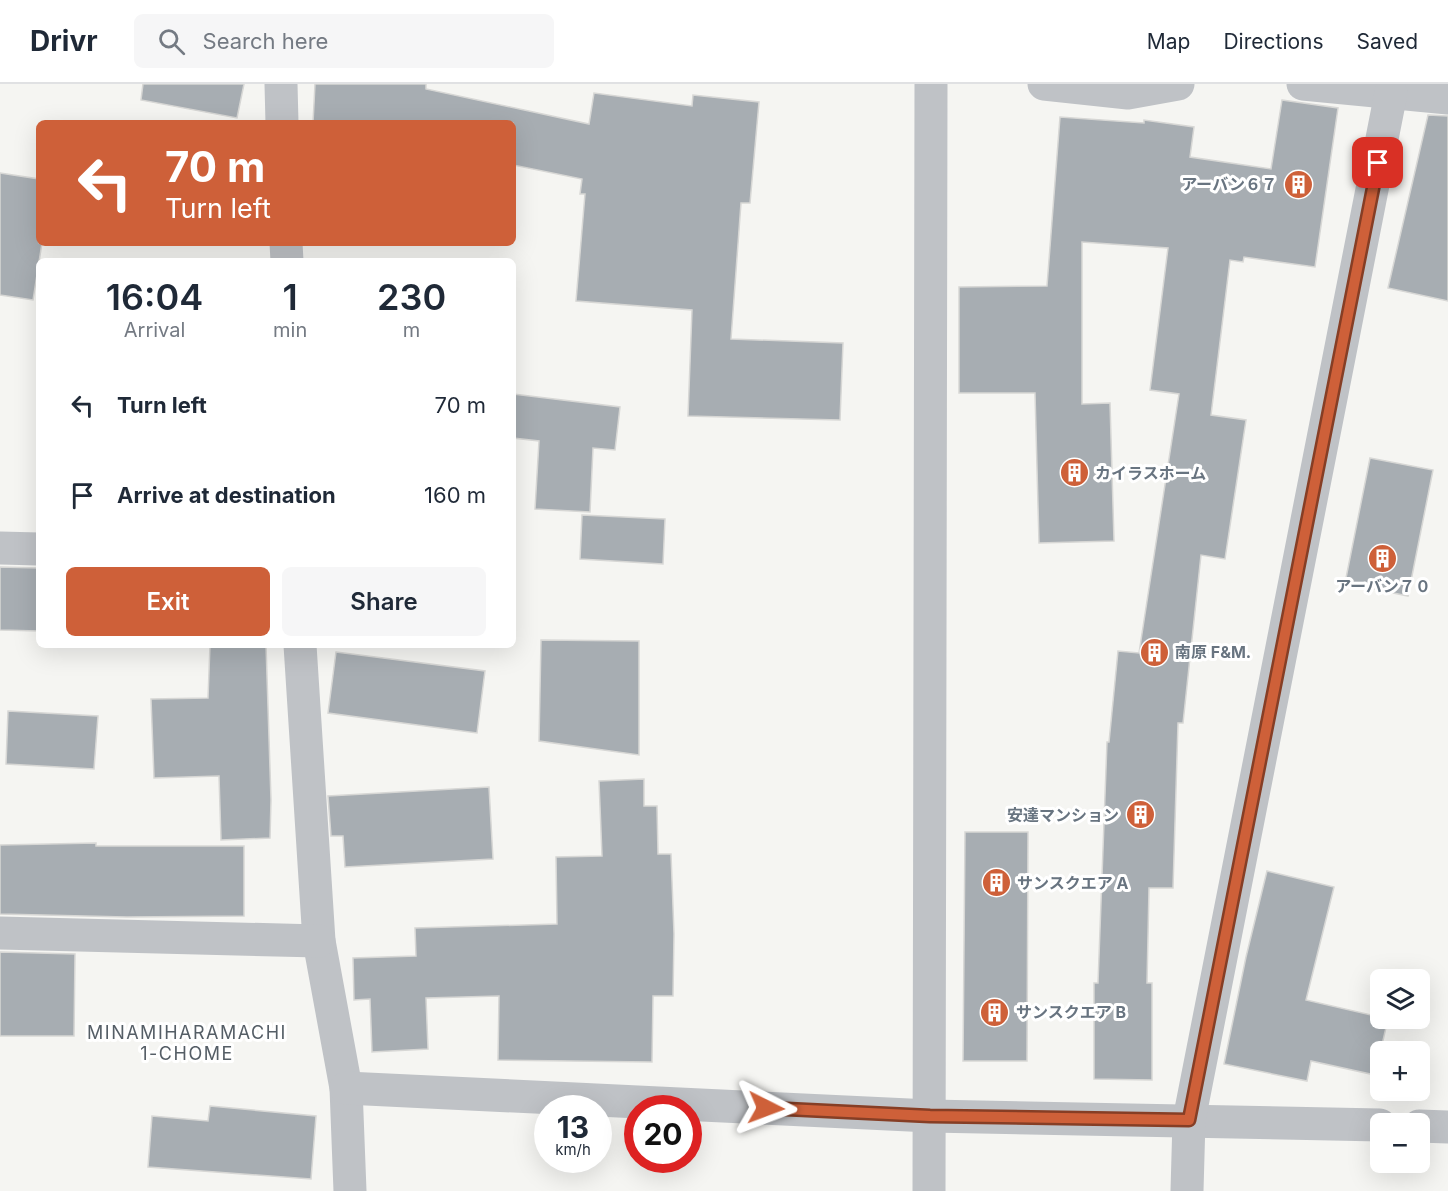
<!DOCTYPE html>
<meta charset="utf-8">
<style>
:root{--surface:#fff;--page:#f6f6f7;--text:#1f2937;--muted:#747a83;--line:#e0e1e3;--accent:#ce6039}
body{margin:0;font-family:Inter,"Noto Sans JP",sans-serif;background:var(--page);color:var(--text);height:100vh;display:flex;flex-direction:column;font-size:22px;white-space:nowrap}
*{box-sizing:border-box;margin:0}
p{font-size:20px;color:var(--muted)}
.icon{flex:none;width:33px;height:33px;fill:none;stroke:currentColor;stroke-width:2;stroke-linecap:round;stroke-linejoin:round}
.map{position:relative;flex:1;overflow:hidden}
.side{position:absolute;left:36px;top:174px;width:480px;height:390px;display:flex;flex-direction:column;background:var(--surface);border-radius:9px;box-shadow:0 6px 24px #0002}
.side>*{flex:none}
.banner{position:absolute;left:36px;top:36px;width:480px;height:126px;border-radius:9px;box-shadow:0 6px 24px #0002;background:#ce6039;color:#fff;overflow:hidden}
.fabs{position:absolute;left:1370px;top:885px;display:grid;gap:12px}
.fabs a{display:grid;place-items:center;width:60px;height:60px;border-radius:9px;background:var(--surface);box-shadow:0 6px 24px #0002;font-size:30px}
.speed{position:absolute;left:534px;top:1011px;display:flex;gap:12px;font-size:30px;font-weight:700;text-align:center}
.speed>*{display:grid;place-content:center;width:78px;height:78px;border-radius:50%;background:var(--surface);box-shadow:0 6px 24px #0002;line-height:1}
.speed small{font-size:15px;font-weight:400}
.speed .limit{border:9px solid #d22;background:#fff;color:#111}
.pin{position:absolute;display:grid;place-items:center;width:51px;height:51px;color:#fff;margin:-26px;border-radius:12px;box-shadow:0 3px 9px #0006}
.me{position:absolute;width:66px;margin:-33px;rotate:93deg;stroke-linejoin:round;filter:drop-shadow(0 0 4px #0008)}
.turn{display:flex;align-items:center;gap:21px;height:126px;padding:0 30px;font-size:27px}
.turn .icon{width:78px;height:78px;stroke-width:2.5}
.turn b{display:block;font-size:42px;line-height:51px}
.eta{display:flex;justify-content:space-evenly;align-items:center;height:102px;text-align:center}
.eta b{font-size:36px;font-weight:600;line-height:42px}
.action{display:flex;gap:12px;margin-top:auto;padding:12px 30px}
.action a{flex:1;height:69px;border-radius:9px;background:var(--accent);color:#fff;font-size:24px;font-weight:600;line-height:69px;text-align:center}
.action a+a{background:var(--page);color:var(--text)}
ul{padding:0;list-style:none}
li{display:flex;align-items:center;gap:18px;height:90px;padding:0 30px}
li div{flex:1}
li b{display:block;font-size:22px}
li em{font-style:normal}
header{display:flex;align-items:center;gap:36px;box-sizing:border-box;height:84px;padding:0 30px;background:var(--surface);border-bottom:2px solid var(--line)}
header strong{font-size:28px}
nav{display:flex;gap:33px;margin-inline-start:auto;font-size:21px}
.search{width:420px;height:54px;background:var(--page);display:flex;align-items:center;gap:15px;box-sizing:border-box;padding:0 21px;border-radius:9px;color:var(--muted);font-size:22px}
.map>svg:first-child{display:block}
.building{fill:#a7adb2;stroke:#d7d7d5;stroke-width:1.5}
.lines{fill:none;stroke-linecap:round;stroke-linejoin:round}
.minor{stroke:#bfc2c6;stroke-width:33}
.route-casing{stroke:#863e25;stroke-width:15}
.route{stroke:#ce6039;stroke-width:10}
.labels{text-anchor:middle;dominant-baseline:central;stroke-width:6;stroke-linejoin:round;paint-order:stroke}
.poi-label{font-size:16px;font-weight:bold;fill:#687480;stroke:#fff;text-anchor:start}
.neighbourhood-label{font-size:18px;letter-spacing:1.5px;fill:#555e66;stroke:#fff}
</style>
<header>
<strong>Drivr</strong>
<div class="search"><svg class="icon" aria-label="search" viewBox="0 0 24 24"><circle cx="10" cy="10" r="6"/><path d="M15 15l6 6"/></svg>Search here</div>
<nav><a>Map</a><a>Directions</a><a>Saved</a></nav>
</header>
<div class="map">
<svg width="1448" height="1107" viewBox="0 0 1448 1107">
<rect width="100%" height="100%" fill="#f5f5f2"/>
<g class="building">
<path d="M143,0h101l-7,34 -96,-18z"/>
<path d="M315,0h111v5l163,35 5,-31 98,13 1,-11 66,7 -9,101h-9l-10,136 112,4 -3,77 -152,-4 4,-106 -116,-9 9,-107h-5l2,-15 -69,-14v-42h-200z"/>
<path d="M1282,16l56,8 -23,159 -71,-10 -1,5 -13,-2 -19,155 35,5 -21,139 -24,-4 -18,168h-5l-5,165h-24l-2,95h5v97l-58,-1v-96h4l9,-241h2l9,-91 21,2 40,-259 -29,-4 18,-142 -86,-6v162l28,-1 4,138 -75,2 -4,-150h-76v-106l88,-1 13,-169 84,6v-3l50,7 -4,30 81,12z"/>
<path d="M1428,31l20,1v185l-60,-13z"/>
<path d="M0,89l39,6v64h3l-9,57 -33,-5z"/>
<path d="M513,310l107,13 -5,43 -22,-2 -3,64 -55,-3 4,-68 -26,-3z"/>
<path d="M1370,374l63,12 -25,126 -63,-13z"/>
<path d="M582,431l83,4 -2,45 -83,-5z"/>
<path d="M0,483l39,1v63l-39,-1z"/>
<path d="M541,556l98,1v114l-100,-14z"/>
<path d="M210,561h56l5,155 -1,38 -49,2 -2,-64 -65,2 -3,-79 57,-1z"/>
<path d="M336,568l149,19 -8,62 -149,-20z"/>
<path d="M8,627l90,5 -4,53 -88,-5z"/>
<path d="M644,695v27h13l1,48h13l3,80 -1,62h-20l-1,66 -154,-2 1,-64 -73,2 2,51 -56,3 -2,-53 -16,1 -1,-42 63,-2 -1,-28 142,-4 -1,-67 46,-1 -3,-75z"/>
<path d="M489,703l4,72 -148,8 -2,-31h-12l-3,-40z"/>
<path d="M965,748h63l-1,229h-64z"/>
<path d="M96,759v3h148v70l-117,1 -127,-3v-69z"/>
<path d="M1267,787l67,16 -28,113 74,17v1l8,1 -13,56 -64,-14 -4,20 -83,-17 22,-107z"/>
<path d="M0,868l75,2 -1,82h-74z"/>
<path d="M210,1022l106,10 -5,63 -163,-12 4,-51 56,5z"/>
</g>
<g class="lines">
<g class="minor">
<path d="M281,0l1,39"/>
<path d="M1044,0l84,9 50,-9"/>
<path d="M1303,0l145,14"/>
<path d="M286,159l1,18"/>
<path d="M0,464l39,1"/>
<path d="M300,561l19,296 27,147 4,103"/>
<path d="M0,849l319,8"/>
<path d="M346,1004l584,28 450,9"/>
<path d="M1419,1042l29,1"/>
<path d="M929,1107l2,-1107"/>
<path d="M1187,1107l2,-71 202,-1027"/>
</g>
</g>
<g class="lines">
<defs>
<path id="route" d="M766,1024l164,8 259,4 189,-957"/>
</defs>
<use href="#route" class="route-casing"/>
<use href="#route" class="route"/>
</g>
<defs>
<symbol id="building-disc" viewBox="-11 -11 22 22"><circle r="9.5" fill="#ce6039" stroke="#fff"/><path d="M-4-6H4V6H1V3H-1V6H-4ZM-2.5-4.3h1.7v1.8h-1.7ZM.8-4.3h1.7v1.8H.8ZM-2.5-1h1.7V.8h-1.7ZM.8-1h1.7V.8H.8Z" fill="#fff"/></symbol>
</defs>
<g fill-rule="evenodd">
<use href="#building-disc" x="1282" y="84" width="33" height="33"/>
<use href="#building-disc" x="1058" y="372" width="33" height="33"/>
<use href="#building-disc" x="1366" y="458" width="33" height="33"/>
<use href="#building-disc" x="1138" y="552" width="33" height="33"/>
<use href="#building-disc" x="1124" y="714" width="33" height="33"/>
<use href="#building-disc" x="980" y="782" width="33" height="33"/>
<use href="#building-disc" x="978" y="912" width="33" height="33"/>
</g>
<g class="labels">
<g class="poi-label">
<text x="1277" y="100" text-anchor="end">アーバン６７</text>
<text x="1095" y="389">カイラスホーム</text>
<text x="1383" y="502" text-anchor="middle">アーバン７０</text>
<text x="1175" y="568">南原 F&amp;M.</text>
<text x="1119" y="731" text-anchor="end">安達マンション</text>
<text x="1017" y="799">サンスクエア A</text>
<text x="1016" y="928">サンスクエア B</text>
</g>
<g class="neighbourhood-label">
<text x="187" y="948">MINAMIHARAMACHI<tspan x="187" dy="21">1-CHOME</tspan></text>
</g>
</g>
</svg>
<div class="fabs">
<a><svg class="icon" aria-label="layers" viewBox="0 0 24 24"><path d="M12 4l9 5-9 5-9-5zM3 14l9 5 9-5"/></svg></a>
<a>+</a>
<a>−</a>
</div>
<div class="speed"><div>13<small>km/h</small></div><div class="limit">20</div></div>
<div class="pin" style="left:1378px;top:79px;background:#d93025"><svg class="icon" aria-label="arrive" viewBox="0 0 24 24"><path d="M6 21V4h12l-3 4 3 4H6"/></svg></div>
<svg class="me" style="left:766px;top:1024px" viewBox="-20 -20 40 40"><path d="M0-17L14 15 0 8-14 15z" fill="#ce6039" stroke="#fff" stroke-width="4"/></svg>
<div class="banner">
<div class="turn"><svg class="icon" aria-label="left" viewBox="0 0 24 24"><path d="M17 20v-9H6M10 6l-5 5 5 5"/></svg><div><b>70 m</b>Turn left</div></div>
</div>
<section class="side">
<div class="eta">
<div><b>16:04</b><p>Arrival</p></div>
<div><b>1</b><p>min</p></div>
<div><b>230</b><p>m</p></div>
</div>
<ul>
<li><svg class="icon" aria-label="left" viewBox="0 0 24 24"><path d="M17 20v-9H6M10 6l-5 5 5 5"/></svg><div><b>Turn left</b></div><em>70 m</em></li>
<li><svg class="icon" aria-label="arrive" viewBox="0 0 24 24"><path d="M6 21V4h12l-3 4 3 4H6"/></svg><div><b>Arrive at destination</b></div><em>160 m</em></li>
</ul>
<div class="action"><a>Exit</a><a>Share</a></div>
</section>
</div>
